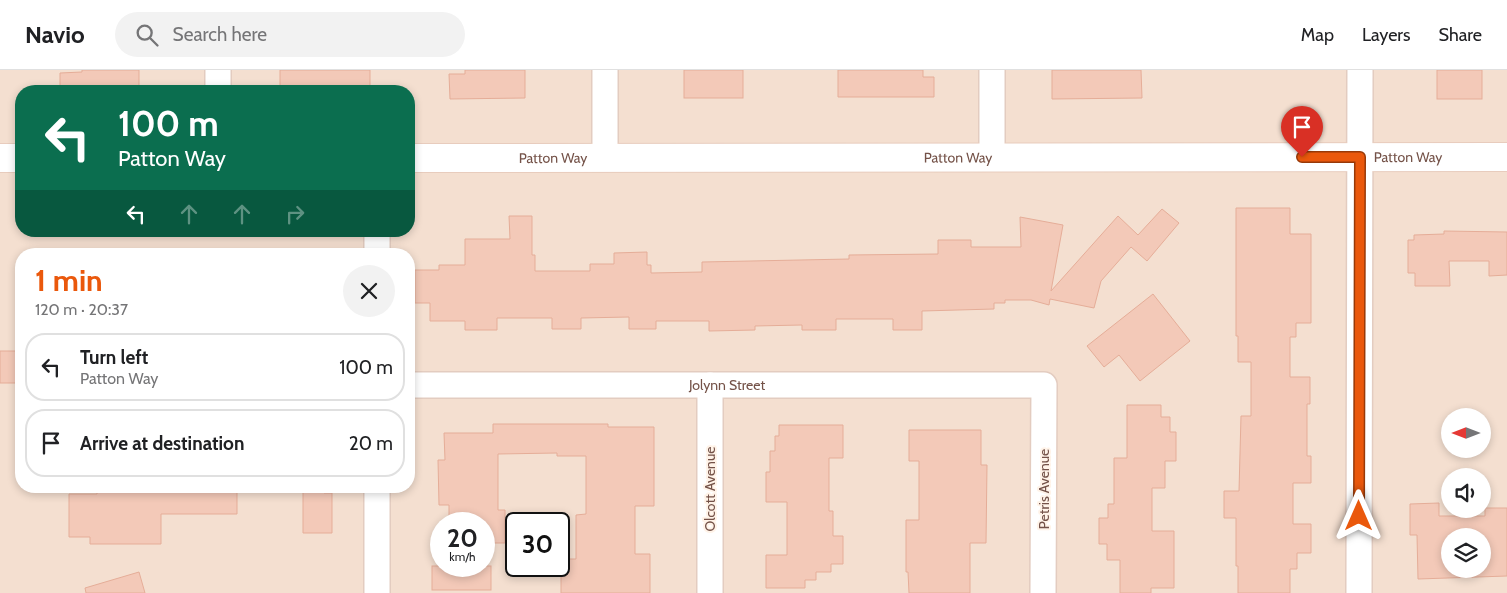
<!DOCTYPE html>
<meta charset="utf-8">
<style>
:root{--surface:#fff;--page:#f2f2f2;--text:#202124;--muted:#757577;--line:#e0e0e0;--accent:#ea580c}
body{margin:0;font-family:Cabin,sans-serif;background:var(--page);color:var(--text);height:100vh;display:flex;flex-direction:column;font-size:19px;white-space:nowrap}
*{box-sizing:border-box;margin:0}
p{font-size:16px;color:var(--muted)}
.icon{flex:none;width:28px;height:28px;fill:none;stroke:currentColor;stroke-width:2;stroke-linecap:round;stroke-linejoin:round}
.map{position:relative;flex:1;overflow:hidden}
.sheet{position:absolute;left:15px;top:178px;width:400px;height:245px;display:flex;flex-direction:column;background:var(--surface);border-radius:20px;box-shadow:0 2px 8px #0003}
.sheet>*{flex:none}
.hud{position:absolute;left:15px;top:15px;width:400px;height:152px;border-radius:20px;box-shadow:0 2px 8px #0003;background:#0b6e4f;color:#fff;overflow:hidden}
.needle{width:32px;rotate:270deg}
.fabs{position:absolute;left:1441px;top:338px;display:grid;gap:10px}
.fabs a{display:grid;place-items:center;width:50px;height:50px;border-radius:50%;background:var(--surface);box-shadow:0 2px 8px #0003;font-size:25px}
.speed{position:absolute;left:430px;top:442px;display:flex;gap:10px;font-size:25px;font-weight:700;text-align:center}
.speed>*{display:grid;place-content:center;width:65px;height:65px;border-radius:50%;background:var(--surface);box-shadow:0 2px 8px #0003;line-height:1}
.speed small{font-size:12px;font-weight:400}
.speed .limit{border:2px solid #111;border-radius:8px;background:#fff;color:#111}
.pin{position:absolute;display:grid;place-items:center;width:42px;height:42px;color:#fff;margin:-51px -21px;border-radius:50% 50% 50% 0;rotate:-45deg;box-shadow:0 0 5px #0007}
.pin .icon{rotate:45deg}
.me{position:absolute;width:55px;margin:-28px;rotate:0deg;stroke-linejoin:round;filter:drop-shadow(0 0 4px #0008)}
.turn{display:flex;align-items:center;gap:18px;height:105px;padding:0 20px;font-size:22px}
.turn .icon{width:65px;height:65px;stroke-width:2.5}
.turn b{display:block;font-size:35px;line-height:42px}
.lanes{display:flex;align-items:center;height:48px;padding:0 20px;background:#0003;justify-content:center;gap:25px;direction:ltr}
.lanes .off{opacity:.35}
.round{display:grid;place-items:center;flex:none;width:52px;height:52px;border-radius:26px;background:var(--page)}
.headline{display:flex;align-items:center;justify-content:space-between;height:85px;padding:0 20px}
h1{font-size:30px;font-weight:700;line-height:38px;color:var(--accent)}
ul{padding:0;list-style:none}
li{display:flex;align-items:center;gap:15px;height:68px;margin:0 10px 8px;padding:0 10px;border:2px solid var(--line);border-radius:20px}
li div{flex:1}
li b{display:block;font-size:19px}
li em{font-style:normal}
header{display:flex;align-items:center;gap:30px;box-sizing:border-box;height:70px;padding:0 25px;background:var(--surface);border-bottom:1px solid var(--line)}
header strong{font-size:24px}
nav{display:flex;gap:28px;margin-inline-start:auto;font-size:18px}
.search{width:350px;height:45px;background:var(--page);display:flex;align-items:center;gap:12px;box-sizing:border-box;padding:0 18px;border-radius:28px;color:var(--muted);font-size:19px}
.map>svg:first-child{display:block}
.residential{fill:#f4dfd0;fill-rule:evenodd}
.building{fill:#f3c9b8;stroke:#e5ad98;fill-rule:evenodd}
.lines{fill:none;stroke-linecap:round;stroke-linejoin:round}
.street-casing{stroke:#e3ccc0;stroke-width:28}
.secondary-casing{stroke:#e8ccbd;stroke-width:30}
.street{stroke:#fff;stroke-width:25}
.secondary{stroke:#fff;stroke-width:28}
.route-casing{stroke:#983908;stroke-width:12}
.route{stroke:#ea580c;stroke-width:9}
.labels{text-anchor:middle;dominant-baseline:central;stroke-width:4;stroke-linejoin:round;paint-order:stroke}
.street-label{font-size:14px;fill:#745248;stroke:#fff3e8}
</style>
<header>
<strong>Navio</strong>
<div class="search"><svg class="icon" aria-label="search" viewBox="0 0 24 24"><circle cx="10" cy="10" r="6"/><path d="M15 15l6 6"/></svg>Search here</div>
<nav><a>Map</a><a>Layers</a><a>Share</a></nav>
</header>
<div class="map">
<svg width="1507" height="523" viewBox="0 0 1507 523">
<rect width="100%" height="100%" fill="#fdefe1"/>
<path class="residential" d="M0,0h1507v523h-1507zM21,21h388v140h-388zM21,184h388v232h-388zM1450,346h32v33h-32zM1450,406h32v33h-32zM441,454h43v42h-43zM516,454h43v42h-43zM1450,466h32v33h-32z"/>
<g class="building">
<path d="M82,0h57v21h-79v-18l22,-1z"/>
<rect x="280" y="0" width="90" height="21"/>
<path d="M465,0h60v28l-75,1 -1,-25h16z"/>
<rect x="684" y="0" width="59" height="28"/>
<path d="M838,0h85v7h11v20h-96z"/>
<path d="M1052,0h89l1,28 -90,1z"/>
<rect x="1437" y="0" width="45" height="29"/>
<path d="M1236,138h54v26h21v89h-15v14h-6v40h20v27h-3v52h4v27h-18v41h18v29h-14v16h-7v24h-52v-27h-2v-48h-12v-27h15l2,-75h10v-54h-13v-26h-2z"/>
<path d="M1162,139l17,14 -32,38 -16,-14 -30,34 -7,27 -44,-9 -1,6 -18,-5h-26v3h-11v6l-72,2v19h-29v-11h-57v11h-34v-5l-47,1v4l-46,1v-10h-53v8h-27v-12l-48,1v11h-29v-11h-55v12h-32v-9h-35v-18h-15v-33h24v-5h26v-26h45l-1,-23h23v39h3v16h55v-7h24v-11l33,-1v13h4v8l51,-1v-10l147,-3v-4l89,-1v-14h33v7h50l-1,-30 43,8 -12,66 67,-75 20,19z"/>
<path d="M1444,161l63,1v43l-18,1v-15h-40l1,25h-35v-13h-7v-33h6v-5l30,-1z"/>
<path d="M1153,224l37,47 -50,40 -21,-26 -15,12 -17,-21z"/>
<rect x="0" y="281" width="21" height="32"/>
<path d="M1127,335h34v12h9v15h6v29h-11v27h-13v43h22v57h-23v5h-31v-33h-13v-16h-8v-26h9v-14h6v-46h13z"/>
<path d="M493,354h115v3h46v79h-19v48h15v39h-89v-34h15v-44l10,-1v-58h-29v-3l-59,1v56h7v33h-21v-19h-35v-19h-10l-1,-45h7l-1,-27h49z"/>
<path d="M779,355h64v33h-14v53h4v25h10v28h-12v8h-15v8h-11v8h-39v-33h21v-53h-21v-30h4v-21h5v-15h4z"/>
<path d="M909,360h72v35h6l-1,78h-16v50h-61l-1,-21h-2v-52h13v-59h-10z"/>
<path d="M97,416h140v28h-76v30h-71v-7h-21v-43h28z"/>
<path d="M303,416h21v7h8v40h-29z"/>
<path d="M1439,433v13h46v-8h22v68l-89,3 -1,-44h-7v-31zM1450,466h32v33h-32z"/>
<rect x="432" y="496" width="59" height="24"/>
<path d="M139,502l6,21h-59l-1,-5z"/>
</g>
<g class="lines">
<defs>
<g id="street">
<path d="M218,0v21"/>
<path d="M605,0v88"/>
<path d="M992,0v87"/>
<path d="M377,184v-23"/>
<path id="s1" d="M409,315h635l-1,208"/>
<path d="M377,523v-107"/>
<path d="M710,523v-208"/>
<path d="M1359,523l1,-523"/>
</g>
<g id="secondary">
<path d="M0,88h21"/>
<path id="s2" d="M409,88l1098,-1"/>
</g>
</defs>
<use href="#street" class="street-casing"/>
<use href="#secondary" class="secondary-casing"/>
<use href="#street" class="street"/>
<use href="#secondary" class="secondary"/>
</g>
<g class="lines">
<defs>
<path id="route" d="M1302,87h58l-1,359"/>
</defs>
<use href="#route" class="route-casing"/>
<use href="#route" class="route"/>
</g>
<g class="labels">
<g class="street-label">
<text stroke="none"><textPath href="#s2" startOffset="549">Patton Way</textPath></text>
<text stroke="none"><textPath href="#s2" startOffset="999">Patton Way</textPath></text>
<text stroke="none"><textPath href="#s2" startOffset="144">Patton Way</textPath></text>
<text stroke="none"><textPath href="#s1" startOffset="318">Jolynn Street</textPath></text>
<text transform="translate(710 419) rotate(-90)">Olcott Avenue</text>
<text transform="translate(1044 419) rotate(-90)">Petris Avenue</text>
</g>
</g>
</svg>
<div class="fabs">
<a><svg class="needle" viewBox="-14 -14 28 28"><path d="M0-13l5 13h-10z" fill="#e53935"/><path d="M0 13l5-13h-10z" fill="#757577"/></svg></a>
<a><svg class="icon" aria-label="sound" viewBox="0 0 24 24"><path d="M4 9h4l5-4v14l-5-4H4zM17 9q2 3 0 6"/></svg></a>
<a><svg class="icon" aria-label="layers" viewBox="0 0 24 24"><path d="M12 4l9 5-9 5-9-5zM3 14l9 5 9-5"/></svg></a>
</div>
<div class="speed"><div>20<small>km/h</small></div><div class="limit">30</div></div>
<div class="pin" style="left:1302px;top:87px;background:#d93025"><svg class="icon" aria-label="arrive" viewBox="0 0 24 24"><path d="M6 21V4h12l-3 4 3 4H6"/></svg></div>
<svg class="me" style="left:1359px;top:446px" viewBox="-20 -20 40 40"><path d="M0-17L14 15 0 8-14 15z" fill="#ea580c" stroke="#fff" stroke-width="4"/></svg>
<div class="hud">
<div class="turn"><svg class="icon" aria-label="left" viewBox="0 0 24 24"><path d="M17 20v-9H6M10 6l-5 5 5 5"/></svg><div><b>100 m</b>Patton Way</div></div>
<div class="lanes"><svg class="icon" aria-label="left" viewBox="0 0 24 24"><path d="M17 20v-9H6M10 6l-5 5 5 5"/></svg><svg class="icon off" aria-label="ahead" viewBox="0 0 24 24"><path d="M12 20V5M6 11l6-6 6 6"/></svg><svg class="icon off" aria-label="ahead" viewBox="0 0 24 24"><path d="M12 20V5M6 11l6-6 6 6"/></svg><svg class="icon off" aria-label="right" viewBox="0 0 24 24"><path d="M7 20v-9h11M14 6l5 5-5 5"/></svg></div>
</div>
<section class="sheet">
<div class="headline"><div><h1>1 min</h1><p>120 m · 20:37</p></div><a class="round"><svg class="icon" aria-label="close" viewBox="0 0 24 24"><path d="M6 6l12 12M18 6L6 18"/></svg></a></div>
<ul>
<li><svg class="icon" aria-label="left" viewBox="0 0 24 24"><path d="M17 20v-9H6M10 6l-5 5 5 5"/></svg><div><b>Turn left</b><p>Patton Way</p></div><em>100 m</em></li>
<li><svg class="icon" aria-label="arrive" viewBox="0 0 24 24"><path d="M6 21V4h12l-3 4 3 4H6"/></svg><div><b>Arrive at destination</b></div><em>20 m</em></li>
</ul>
</section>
</div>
